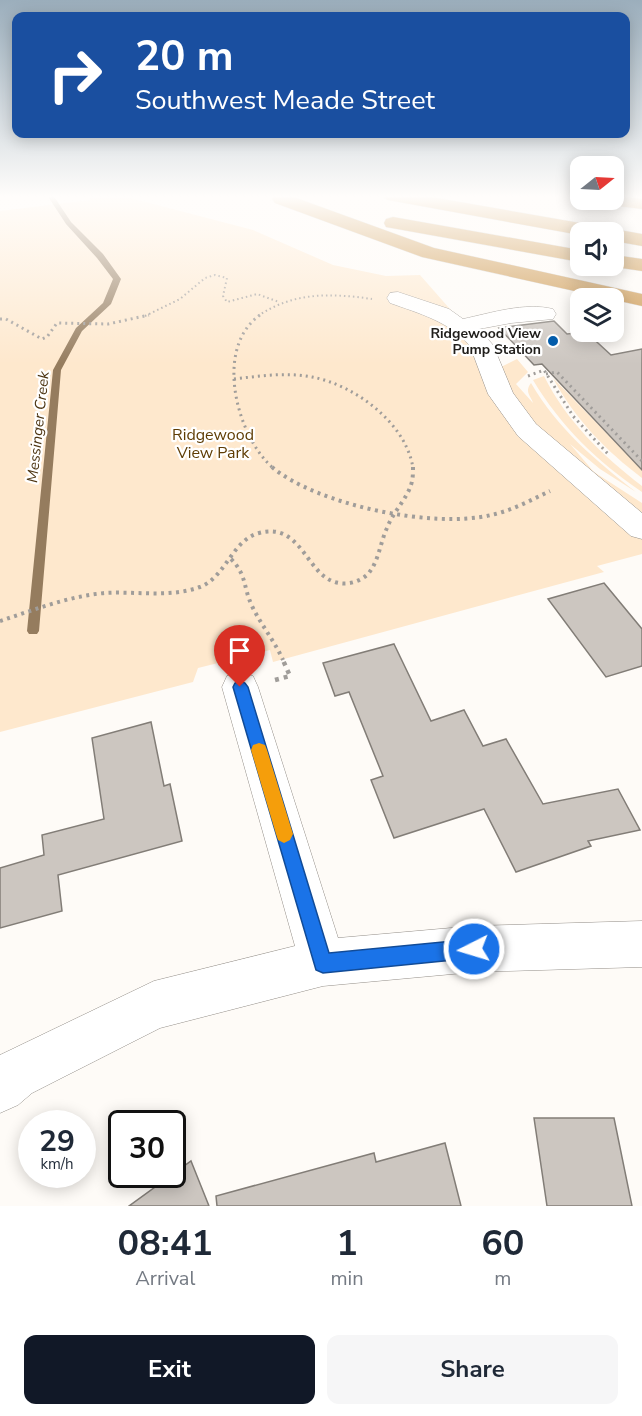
<!DOCTYPE html>
<style>
:root{--surface:#fff;--page:#f6f6f7;--text:#1f2937;--muted:#747a83;--accent:#111827}
body{margin:0;font-family:"Nunito Sans",sans-serif;background:var(--page);color:var(--text);height:100vh;display:flex;flex-direction:column;font-size:22px;white-space:nowrap}
*{box-sizing:border-box;margin:0}
p{font-size:20px;color:var(--muted)}
.icon{flex:none;width:33px;height:33px;fill:none;stroke:currentColor;stroke-width:2;stroke-linecap:round;stroke-linejoin:round}
.map{position:relative;height:1206px;overflow:hidden}
.sheet{display:flex;flex-direction:column;background:var(--surface);flex:1}
.sheet>*{flex:none}
.top-card{position:absolute;left:12px;top:12px;width:618px;height:126px;border-radius:12px;box-shadow:0 3px 15px #0003;background:#1a4fa0;color:#fff;overflow:hidden}
.needle{width:39px;rotate:72deg}
.controls{position:absolute;left:570px;top:156px;display:grid;gap:12px}
.controls a{display:grid;place-items:center;width:54px;height:54px;border-radius:12px;background:var(--surface);box-shadow:0 3px 15px #0003;font-size:30px}
.speed{position:absolute;left:18px;top:1110px;display:flex;gap:12px;font-size:30px;font-weight:700;text-align:center}
.speed>*{display:grid;place-content:center;width:78px;height:78px;border-radius:50%;background:var(--surface);box-shadow:0 3px 15px #0003;line-height:1}
.speed small{font-size:15px;font-weight:400}
.speed .limit{border:3px solid #111;border-radius:9px;background:#fff;color:#111}
.pin{position:absolute;display:grid;place-items:center;width:51px;height:51px;color:#fff;margin:-62px -26px;border-radius:50% 50% 50% 0;rotate:-45deg;box-shadow:0 0 6px #0007}
.pin .icon{rotate:45deg}
.me{position:absolute;width:66px;margin:-33px;rotate:265deg;stroke-linejoin:round;filter:drop-shadow(0 0 4px #0008)}
.turn{display:flex;align-items:center;gap:21px;height:126px;padding:0 24px;font-size:27px}
.turn .icon{width:78px;height:78px;stroke-width:2.5}
.turn b{display:block;font-size:42px;line-height:51px}
.eta{display:flex;justify-content:space-evenly;align-items:center;height:102px;text-align:center}
.eta b{font-size:36px;font-weight:700;line-height:42px}
.cta{display:flex;gap:12px;margin-top:auto;padding:12px 24px}
.cta a{flex:1;height:69px;border-radius:12px;background:var(--accent);color:#fff;font-size:24px;font-weight:700;line-height:69px;text-align:center}
.cta a+a{background:var(--page);color:var(--text)}
.map>svg:first-child{display:block}
.green{fill:#fee8cd}
.lines{fill:none;stroke-linecap:round;stroke-linejoin:round}
.stream{fill:#957c5e;fill-rule:evenodd}
.building{fill:#ccc6c0;stroke:#827d77;stroke-width:1.5}
.minor-casing{stroke:#948f89;stroke-width:1}
.highway-casing{stroke:#d7d6d6;stroke-width:1}
.path-far3{stroke:#a09d9a;stroke-width:2;stroke-dasharray:1.5 3;stroke-linecap:butt}
.path-far2{stroke:#a09d9a;stroke-width:3;stroke-dasharray:2 4;stroke-linecap:butt}
.path-far1{stroke:#a09d9a;stroke-width:4;stroke-dasharray:3 4.5;stroke-linecap:butt}
.path{stroke:#a09d9a;stroke-width:4.5;stroke-dasharray:4 5;stroke-linecap:butt}
.minor{fill:#fff;fill-rule:evenodd}
.highway{fill:#c99143;fill-rule:evenodd}
.route{fill:#1a73e8;stroke:#114b97;stroke-width:1.5}
.slow{fill:#f59e0b}
.poi-dot{fill:#035caa;stroke:#fff;stroke-width:2}
.labels{text-anchor:middle;dominant-baseline:central;stroke-width:4.5;stroke-linejoin:round;paint-order:stroke}
.far-poi-label{font-size:14px;font-weight:bold;fill:#201e1b;stroke:#fff;text-anchor:end}
.far-water-label{font-size:15px;font-style:italic;fill:#4c3411;stroke:#fff}
.park-label{font-size:16px;fill:#5e3c04;stroke:#fff}
</style>
<div class="map">
<svg width="642" height="1206" viewBox="0 0 642 1206">
<rect width="100%" height="100%" fill="#fefbf7"/>
<g class="green">
<path d="M89,195h30l134,35 80,35 53,11 34,-1 81,92 16,-8 11,13 -12,12 17,19c-2,-7 -9,-11 -2,-20 26,45 64,77 105,109l-36,-23 -30,-25 24,28 48,31v51l-45,12 7,6 -331,90 -3,-12 -72,18 -5,14 -193,50v-521l90,-11z"/>
<path d="M544,376c23,46 58,79 98,110v6c-44,-30 -81,-65 -109,-112z"/>
<path d="M553,378l89,92v8c-36,-27 -68,-60 -89,-100z"/>
</g>
<g class="lines">
<path class="stream" d="M47,195h6l18,27 32,32 18,25 -10,25 -29,27 -21,39 -22,261 -2,3h-8l-2,-3 26,-261 23,-42 27,-25 10,-24 -16,-21 -31,-34z"/>
</g>
<g class="building">
<path d="M554,321l13,13 19,-2 25,23 31,-6v121l-100,-106 -8,1 -35,-37z"/>
<path d="M604,583l38,46v37l-36,11 -58,-78z"/>
<path d="M394,644l37,77 33,-11 19,36 23,-7 37,65 75,-15 22,41 -52,11 3,5 -75,26 -32,-63 -90,29 -23,-58 12,-4 -34,-84 -14,4 -12,-33z"/>
<path d="M151,722l13,64 6,-2 12,57 -124,34 4,36 -62,17v-60l44,-13 -2,-20 62,-16 -12,-81z"/>
<path d="M534,1118h80l18,88h-85z"/>
<path d="M445,1143l16,63h-244l-1,-10 158,-43 2,9z"/>
<path d="M191,1161l18,45h-80z"/>
</g>
<g class="lines">
<defs>
<g id="minor">
<path d="M398,292l51,17 14,10c28,-6 62,-17 90,-10l3,5 -3,5 -42,4 -32,6 14,16 20,48 23,31 106,89v26l-11,-3 -113,-100 -30,-42 -18,-48c-19,-24 -52,-33 -80,-43l-3,-5 3,-5z"/>
<path d="M240,672l13,4 5,11 80,251 136,-12 168,-5v46l-168,5 -151,14 -163,42 -128,65 -14,12 -18,8v-58l154,-74 141,-35 -73,-259 5,-11z"/>
</g>
<g id="highway">
<path d="M275,195h13l146,53 208,46v12l-220,-49 -147,-54 -3,-4z"/>
<path d="M380,195h40l177,31 7,2 2,4h-26v3l-192,-35z"/>
<path d="M571,195h9v5h6h-12z"/>
<path d="M614,195l28,4v10l-40,-5 -3,-4h15z"/>
<path d="M393,217l187,33v12l-194,-35 -2,-4 2,-4z"/>
<path d="M614,229l28,5v12l-28,-5v-9h-8z"/>
<path d="M614,255l28,4v12l-34,-5h6z"/>
</g>
</defs>
<use href="#minor" class="minor-casing"/>
<use href="#highway" class="highway-casing"/>
<g class="path-far3">
<path d="M145,316l35,-17 25,-21 10,-3 12,3 -4,18 4,6 30,-8 22,8"/>
<path d="M258,316c35,-24 73,-23 114,-17"/>
</g>
<g class="path-far2">
<path d="M260,315c-47,33 -23,122 13,153"/>
<path d="M0,319h6l36,20 5,-2 10,-14 51,1 41,-9"/>
<path d="M546,374l11,-2 85,89"/>
<path d="M528,376l16,-6 29,46 36,39"/>
<path d="M234,379c26,-3 53,-7 78,-2 43,8 94,46 101,91"/>
</g>
<g class="path-far1">
<path d="M272,467c45,38 161,62 219,48 20,-4 40,-15 59,-24"/>
<path d="M231,559c16,16 12,28 21,47 9,19 22,34 31,54"/>
<path d="M0,621c34,-11 69,-25 105,-28 31,-2 65,5 95,-6 26,-10 32,-47 59,-54 44,-12 47,45 80,50 10,2 22,-2 29,-9 11,-13 12,-31 19,-46 6,-16 19,-28 24,-43 2,-6 2,-12 2,-18"/>
</g>
<path class="path" d="M275,680l15,-4 -8,-18"/>
<use href="#minor" class="minor"/>
<use href="#highway" class="highway"/>
</g>
<linearGradient id="sky" x2="0" y2="1"><stop stop-color="#9baebc"/><stop offset="0.54" stop-color="#fffdfb"/><stop offset="1" stop-color="#fffdfb" stop-opacity="0"/></linearGradient>
<rect width="642" height="364" fill="url(#sky)"/>
<path class="route" d="M240,681l5,2 3,4 81,266 145,-14 6,3 3,7 -3,7 -6,2 -151,15 -7,-3 -83,-283 2,-4z"/>
<path class="slow" d="M259,743l6,2 2,5 26,84 -3,6 -6,3 -6,-3 -2,-6 -25,-84 2,-5z"/>
<circle class="poi-dot" cx="553" cy="341" r="6"/>
<g class="labels">
<g class="far-poi-label">
<text x="541" y="333">Ridgewood View<tspan x="541" dy="16">Pump Station</tspan></text>
</g>
<g class="far-water-label">
<text transform="translate(38 427) rotate(-84)">Messinger Creek</text>
</g>
<g class="park-label">
<text x="213" y="435">Ridgewood<tspan x="213" dy="18">View Park</tspan></text>
</g>
</g>
</svg>
<div class="controls">
<a><svg class="needle" viewBox="-14 -14 28 28"><path d="M0-13l5 13h-10z" fill="#e53935"/><path d="M0 13l5-13h-10z" fill="#747a83"/></svg></a>
<a><svg class="icon" aria-label="sound" viewBox="0 0 24 24"><path d="M4 9h4l5-4v14l-5-4H4zM17 9q2 3 0 6"/></svg></a>
<a><svg class="icon" aria-label="layers" viewBox="0 0 24 24"><path d="M12 4l9 5-9 5-9-5zM3 14l9 5 9-5"/></svg></a>
</div>
<div class="speed"><div>29<small>km/h</small></div><div class="limit">30</div></div>
<div class="pin" style="left:240px;top:687px;background:#d93025"><svg class="icon" aria-label="arrive" viewBox="0 0 24 24"><path d="M6 21V4h12l-3 4 3 4H6"/></svg></div>
<svg class="me" style="left:474px;top:949px" viewBox="-20 -20 40 40"><circle r="17" fill="#1a73e8" stroke="#fff" stroke-width="3"/><path d="M0-11L8 9 0 5-8 9z" fill="#fff"/></svg>
<div class="top-card">
<div class="turn"><svg class="icon" aria-label="right" viewBox="0 0 24 24"><path d="M7 20v-9h11M14 6l5 5-5 5"/></svg><div><b>20 m</b>Southwest Meade Street</div></div>
</div>
</div>
<section class="sheet">
<div class="eta">
<div><b>08:41</b><p>Arrival</p></div>
<div><b>1</b><p>min</p></div>
<div><b>60</b><p>m</p></div>
</div>
<div class="cta"><a>Exit</a><a>Share</a></div>
</section>
